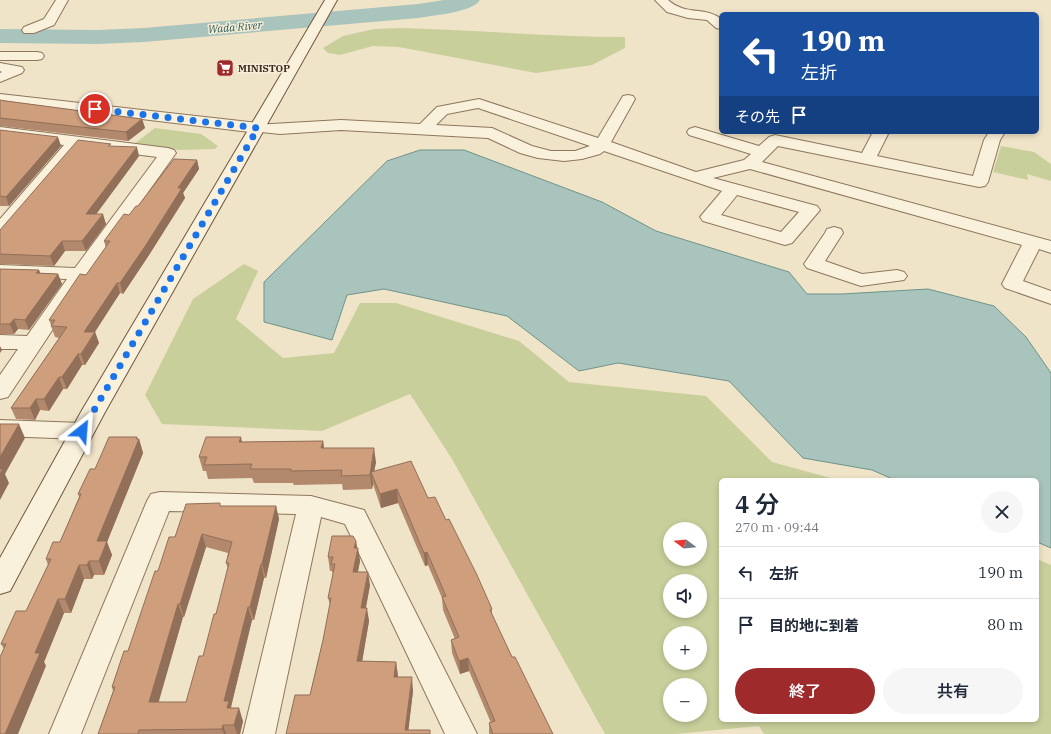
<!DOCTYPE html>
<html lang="ja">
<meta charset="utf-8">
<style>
:root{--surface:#fff;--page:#f6f6f7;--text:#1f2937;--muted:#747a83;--line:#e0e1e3;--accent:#9e2a2b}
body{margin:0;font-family:"IBM Plex Serif","Noto Sans JP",serif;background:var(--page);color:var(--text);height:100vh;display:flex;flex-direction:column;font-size:15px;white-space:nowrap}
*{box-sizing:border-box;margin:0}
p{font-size:13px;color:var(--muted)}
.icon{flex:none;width:22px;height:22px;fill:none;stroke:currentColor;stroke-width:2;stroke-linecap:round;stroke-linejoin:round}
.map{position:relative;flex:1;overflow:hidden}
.panel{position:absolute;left:719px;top:478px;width:320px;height:244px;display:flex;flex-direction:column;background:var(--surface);border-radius:6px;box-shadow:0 2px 6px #0003}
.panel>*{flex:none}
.banner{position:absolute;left:719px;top:12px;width:320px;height:122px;border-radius:6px;box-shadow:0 2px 6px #0003;background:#1a4fa0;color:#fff;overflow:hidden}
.needle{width:26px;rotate:286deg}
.fabs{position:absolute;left:663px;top:522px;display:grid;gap:8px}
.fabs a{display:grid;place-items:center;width:44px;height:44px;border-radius:50%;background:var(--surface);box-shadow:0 2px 6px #0003;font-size:20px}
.pin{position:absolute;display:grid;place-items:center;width:34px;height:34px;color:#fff;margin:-17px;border:2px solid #fff;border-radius:50%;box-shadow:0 1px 4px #0007}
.me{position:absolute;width:44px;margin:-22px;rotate:28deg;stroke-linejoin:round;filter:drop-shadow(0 0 3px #0008)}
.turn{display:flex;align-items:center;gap:14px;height:84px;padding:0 16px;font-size:18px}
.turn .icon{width:52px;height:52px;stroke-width:2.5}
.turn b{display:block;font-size:28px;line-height:34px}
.then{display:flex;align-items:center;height:38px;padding:0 16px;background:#0003;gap:8px;font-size:15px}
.round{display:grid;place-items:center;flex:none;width:42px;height:42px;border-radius:21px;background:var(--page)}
.head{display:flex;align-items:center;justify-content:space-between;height:68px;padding:0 16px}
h1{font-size:24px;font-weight:600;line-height:30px}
.primary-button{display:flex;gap:8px;margin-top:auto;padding:8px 16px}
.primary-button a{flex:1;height:46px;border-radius:24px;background:var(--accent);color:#fff;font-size:16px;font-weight:600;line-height:46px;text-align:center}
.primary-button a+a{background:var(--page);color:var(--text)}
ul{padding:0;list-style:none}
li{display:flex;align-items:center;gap:12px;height:52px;padding:0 16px;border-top:1px solid var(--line)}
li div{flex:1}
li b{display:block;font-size:15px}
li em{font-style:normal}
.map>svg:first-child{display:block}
.green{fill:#c9cf9b;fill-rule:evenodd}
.water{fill:#a9c4bc;stroke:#6f938a}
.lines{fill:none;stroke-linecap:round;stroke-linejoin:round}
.river{fill:#a9c4bc;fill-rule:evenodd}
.minor-casing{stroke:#8d765c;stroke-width:2}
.tertiary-casing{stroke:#8d765c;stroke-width:2}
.secondary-casing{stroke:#6f573f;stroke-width:2}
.minor{fill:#faf1dc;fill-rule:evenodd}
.tertiary{fill:#faf1dc;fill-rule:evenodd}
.secondary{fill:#faf1dc;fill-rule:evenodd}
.wall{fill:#b2896c;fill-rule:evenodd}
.shaded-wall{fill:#916f58}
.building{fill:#cf9f7d;stroke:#916f58;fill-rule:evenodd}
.route{stroke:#1a73e8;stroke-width:7;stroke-dasharray:0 12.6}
.labels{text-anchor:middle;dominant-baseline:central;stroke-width:3;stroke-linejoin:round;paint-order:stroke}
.far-poi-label{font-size:10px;font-weight:bold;fill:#3d2e20;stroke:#f7eed8;text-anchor:start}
.far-water-label{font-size:11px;font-style:italic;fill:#2f5d5a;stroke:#f7eed8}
</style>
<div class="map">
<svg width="1051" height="734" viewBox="0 0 1051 734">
<rect width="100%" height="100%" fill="#f0e4c8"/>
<g class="green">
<path d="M401,28c75,2 149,9 224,9v11l-33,17 -56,8 -137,-26 -26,-1 -33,9 -12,-2 -5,-5 20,-12 31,-7z"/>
<path d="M155,128l46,6 17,12 -3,3 -36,1 -45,-6z"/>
<path d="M1001,146l33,6 17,12v17l-24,-7 1,6 -35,-8z"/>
<path d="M244,264l14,7 -22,48 47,39 51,-5 26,-50h36l123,38 50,41 137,14 66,66 66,18h-117v240h316v-161l14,6v169h-287l-5,-8 -83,8h-71l-153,-275 -42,-65 -88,37 -160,-7 -17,-29 48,-96zM670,529h30v30h-30zM670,581h30v30h-30zM670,633h30v30h-30zM670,685h30v30h-30z"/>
</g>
<path class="water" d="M420,150h44l138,52 54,29 133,41 18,22h35l86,-5 66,17 32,31 25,36v175l-14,-6v-62h-142l-23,-10 -69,-12 -74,-77 -111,-18 -39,8 -72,-55 -123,-27 -37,6 -15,45 -68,-18v-40l123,-121z"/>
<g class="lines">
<path class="river" d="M444,0h36c-9,13 -46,15 -62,18l-274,24 -46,2 -98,-1v-14l98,1 46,-2 274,-24z"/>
<defs>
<g id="minor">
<path d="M56,0h12l-14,25 -20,8h-10l-2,-3 2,-3 20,-8z"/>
<path d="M655,0h13c18,16 37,6 53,19v10l-5,-1 -9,-8 -19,-2 -21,-6z"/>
<path d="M0,52h37l5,1 2,3 -2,3 -5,1h-37z"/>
<path d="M0,63l22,4 2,3 -2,3 -22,9v-9l2,-1 -2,-1z"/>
<path d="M628,95l5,1 2,3 -24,43 85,30 48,-12 7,-6 -62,-19 -2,-3 2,-3 6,-2 64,19 10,-9 6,-2 87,18 11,-21h16l-12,24 96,20 11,-36 5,-8h16l-5,8 -12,42 -3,4 -6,1 -201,-41 -16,16 289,79v12l-12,-4 -16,32 28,10v13l-46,-16 -3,-4 20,-39 -272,-76 -37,9 104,28 3,4 -28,33 -7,2 -7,-2 -75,-22 -3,-4 22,-26 -118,-40 -4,3 -18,5 -18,2 -26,-3 -18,-5 -32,-15 -147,-8 -61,4 -28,-3 -2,-3 2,-3 89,-5 79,4 17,-17 42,-8 119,39 25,-42zM478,108l112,38 -15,5h-24l-19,-5 -40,-18 -56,-3 11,-11zM737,195l62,17 -18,20 -60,-17z"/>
<path d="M0,127l168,21 6,2 2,3 -88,123 -80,121 -8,2v-24l18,-26h-18v-14l27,1 40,-57 -67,-2v-12l75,3 82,-111 -77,-10 -74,87 -6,2v-17l64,-74 -64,-8z"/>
<path d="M834,227l7,2 2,4 -18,28 37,13 35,-4 7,2 3,4 -3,4 -43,6 -54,-18 -3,-4 21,-31 2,-4z"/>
<path d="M0,420l82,3 8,2 4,6 -4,6 -8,2 -82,-3z"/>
<path d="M160,492l151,4 53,14 113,224h-32l-100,-210 -24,-7 -46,217h-32l53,-220 -127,-3 -88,223h-32l98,-233 4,-7z"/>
</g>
<path id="tertiary" d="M0,94l258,29 6,2 2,3 -2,3 -6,2 -258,-31z"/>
<path id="secondary" d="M325,0h12l-232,412 -95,179 -10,3v-36l81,-146z"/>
</defs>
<use href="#minor" class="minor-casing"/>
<use href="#tertiary" class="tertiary-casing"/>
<use href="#secondary" class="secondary-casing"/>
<use href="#minor" class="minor"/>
<use href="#tertiary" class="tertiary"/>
<use href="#secondary" class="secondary"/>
</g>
<g class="wall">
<path d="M0,100l142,19 3,9 -17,13 -128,-15z"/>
<path d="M0,130l61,16 -52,60h-9z"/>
<path d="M112,146l27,10 -43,58 10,10 -20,27h-21l-11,15 -54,-2v-34z"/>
<path d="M197,160l2,9 -16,24 2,5 -36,57 -26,39 -3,-1 -26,39h1l4,11 -14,22h-3l-15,24h-4l-14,22 -9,-1 -5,10 -19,-1 -5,-11 48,-70 -4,-1 -4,-11v-1l-2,-5 37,-45 20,-27 -2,-7 34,-35z"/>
<path d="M0,269l39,1 1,3 18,1 4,10 -33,46 -11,-1 -4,5h-14z"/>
<path d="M137,439h2l4,14 -36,89 5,13 -8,20h-10l-2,4h-8l-13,34h-7l-20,49 2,4 -42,-17 -3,-5 25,-33 22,-46 -2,-6 14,-17 19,-45 -1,-3 17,-25z"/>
<path d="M323,441l1,7 52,14 -2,9 54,27 18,22 46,89v6l20,42 41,77h-64v-11h2l-22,-52 -9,3 -8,-21 -1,-13 4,-1 -12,-29 -1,-12 -14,-33 -3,1 -27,-63 -17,5 -8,-24 -1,5 -29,1 -1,-6 -48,1 -1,-2h-39l-2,-5 -44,1 -2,-8h-3l-4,-14 43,-15z"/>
<path d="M221,506h55l3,13 -13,59h-2l-10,42h-2l-21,87 12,14 -3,13h-142l15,-43 -1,-4 16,-36 30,-80 17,-34zM206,547l22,6 -2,10 2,6 -12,45 -13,42 -17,46h-28l25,-85h1z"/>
<path d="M356,541l4,20 -2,11 12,13 -4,23 3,13 -7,40 34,1 2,15 15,14 -5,39 -122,4 24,-39 13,-55 7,-35 -2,-7 5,-23 -1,-4h-2l-2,-14z"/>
</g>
<g class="shaded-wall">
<path d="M142,119l3,9 -17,13 -2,-9z"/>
<path d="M58,137l3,9 -52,60 -3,-9z"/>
<path d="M137,147l2,9 -50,68 -3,-10z"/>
<path d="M197,160l2,9 -16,24 2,5 -36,57 -26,39 -3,-11 58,-95z"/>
<path d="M103,214l3,10 -20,27 -4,-10z"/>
<path d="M62,241l3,10 -11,15 -4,-10z"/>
<path d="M39,270l4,10 -7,-7z"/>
<path d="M58,274l4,10 -33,46 -4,-10z"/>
<path d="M117,283l3,10 -32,50 -4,-11z"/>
<path d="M14,319l4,10 -4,5 -4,-10z"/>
<path d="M95,332l4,11 -14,22 -4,-11z"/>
<path d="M0,346l2,4 -2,3z"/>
<path d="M78,354l4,11 -15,24 -5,-12z"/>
<path d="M59,377l4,12 -14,22 -5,-12z"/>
<path d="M36,399l4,11 -5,10 -5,-12z"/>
<path d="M19,424l6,14 -20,36 4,9 -9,17v-43z"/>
<path d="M137,437l1,5 1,-3 4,14 -36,89 5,13 -8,20 -5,-14 -2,-20z"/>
<path d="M241,437l3,14 -5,-9z"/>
<path d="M323,441l2,14 -4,-7z"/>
<path d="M374,448l2,14 -3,16 -2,-6 2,12 -1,5 -2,-14z"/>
<path d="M397,489l1,14 -17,5 -1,-14z"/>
<path d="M276,506l3,13 -13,59 -4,-14z"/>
<path d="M202,534l4,13 -22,70 -4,-13z"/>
<path d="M356,541l1,10 1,-3 2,13 -5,24 -2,-13 1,-24z"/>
<path d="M427,552l1,13 -3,1 -1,-13z"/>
<path d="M89,561l5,14 -2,4 -5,-14z"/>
<path d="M261,564l3,14 -10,42 -4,-13z"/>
<path d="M79,565l5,14 -13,34 -6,-14z"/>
<path d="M368,572l2,13 -7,36 -2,-13z"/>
<path d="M58,599l6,14 -20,49 2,4 -28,68h-13l30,-81z"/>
<path d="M178,604l5,13 -28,98 -6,-13z"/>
<path d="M248,607l4,13 -23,95 -5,-14z"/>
<path d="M367,608l2,13 -9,53 -3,-13z"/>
<path d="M468,658l1,13 -9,3 -1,-13z"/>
<path d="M396,662l2,14 -2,14 -2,-13z"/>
<path d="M412,677l1,14 -5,43 -3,-4z"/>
<path d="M239,708l4,13 -3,13h-3l-3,-9z"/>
<path d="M223,725l3,9h-2l-2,-5z"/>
</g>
<g class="building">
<path d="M0,100l6,1 136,18 -16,13 -126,-14z"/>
<path d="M0,130l58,7 -52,60 -6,-1z"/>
<path d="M78,140l33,4 -3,2 29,1 -51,67h17l-21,27h-20l-12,15 -50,-2v-24z"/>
<path d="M174,159l23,1 -19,28h4l-36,57 -26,38h-3l-33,49h11l-14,22h-3l-16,23h-3l-15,22h-8l-6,9h-19l56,-81 -16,-1 4,-6h-6l31,-46 6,1 24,-34h-6l20,-27 5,1 7,-9h2z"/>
<path d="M0,269l39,1 -3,3 22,1 -33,46 -11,-1 -4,5h-10z"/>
<path d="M0,424h19l-19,33z"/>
<path d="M109,437h28l-1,2h3l-42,102h10l-8,20h-10l-2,4h-8l-14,34h-7l-23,54h5l-35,81h-5v-77l6,-13h-5l15,-33h10l25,-52h-5l7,-17h7l21,-48h-3l12,-25h5z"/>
<path d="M206,437h35l-2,5 84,-1 -2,7h53l-4,27 -29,1 1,-6 -51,1v-2h-41l2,-5 -48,1 3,-8h-8z"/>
<path d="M411,461l17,37 7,-1 11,23 3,-1 28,56 15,34 -2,1 22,47h3l38,77h-60l-4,-11 6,-2 -27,-63 -9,3 -8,-21 8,-3 -17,-40 4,-1 -19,-44 -3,1 -27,-64 -17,5 -9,-22z"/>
<path d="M0,469h3l-3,5z"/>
<path d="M220,503v3h56l-14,58h-1l-11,43h-2l-24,94h5l-2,7h12l-5,17h-11l-1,4 -83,1 -1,4h-40l17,-47h-3l12,-36h4l27,-80h3l11,-34h6l11,-33zM202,534l30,8 -6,21h3l-13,51h-2l-11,42h-4l-13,46h-37l29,-98h2z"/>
<path d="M332,536h21l3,5 -2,7h4l-5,24h15l-7,36h6l-10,53 39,1 -2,15h18l-7,53h25v4h-144l9,-39h15l13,-55 8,-42h-3l7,-34h-4l2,-7h-5z"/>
</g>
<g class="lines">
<path class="route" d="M82,431l176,-303 -163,-19"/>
</g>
<defs>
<symbol id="supermarket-square" viewBox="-11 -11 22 22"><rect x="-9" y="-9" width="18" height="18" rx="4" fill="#9e2a2b" stroke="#f7eed8"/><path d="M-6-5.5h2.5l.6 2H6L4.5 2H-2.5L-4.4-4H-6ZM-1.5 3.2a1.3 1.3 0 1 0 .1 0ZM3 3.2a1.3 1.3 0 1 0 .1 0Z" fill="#fff"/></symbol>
</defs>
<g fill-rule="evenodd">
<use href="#supermarket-square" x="215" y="58" width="20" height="20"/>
</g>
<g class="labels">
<g class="far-poi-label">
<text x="238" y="68">MINISTOP</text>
</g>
<g class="far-water-label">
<text transform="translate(235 27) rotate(-5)">Wada River</text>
</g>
</g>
</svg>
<div class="fabs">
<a><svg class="needle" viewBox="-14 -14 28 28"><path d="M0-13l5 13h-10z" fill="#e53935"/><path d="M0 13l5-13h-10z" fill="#747a83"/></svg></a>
<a><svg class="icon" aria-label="sound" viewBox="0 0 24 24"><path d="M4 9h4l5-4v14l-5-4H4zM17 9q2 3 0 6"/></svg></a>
<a>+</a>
<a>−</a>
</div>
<div class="pin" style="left:95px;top:109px;background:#d93025"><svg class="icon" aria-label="arrive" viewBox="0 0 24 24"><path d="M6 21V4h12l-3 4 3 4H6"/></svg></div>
<svg class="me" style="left:82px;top:431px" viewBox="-20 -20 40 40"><path d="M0-17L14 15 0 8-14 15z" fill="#1a73e8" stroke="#fff" stroke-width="4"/></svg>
<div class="banner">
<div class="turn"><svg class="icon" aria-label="left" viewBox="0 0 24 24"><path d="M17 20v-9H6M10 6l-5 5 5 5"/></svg><div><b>190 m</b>左折</div></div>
<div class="then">その先<svg class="icon" aria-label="arrive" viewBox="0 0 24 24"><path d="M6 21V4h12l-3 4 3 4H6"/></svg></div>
</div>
<section class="panel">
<div class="head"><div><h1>4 分</h1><p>270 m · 09:44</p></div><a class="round"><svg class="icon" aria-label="close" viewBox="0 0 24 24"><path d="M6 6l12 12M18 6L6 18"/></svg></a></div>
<ul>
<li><svg class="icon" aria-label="left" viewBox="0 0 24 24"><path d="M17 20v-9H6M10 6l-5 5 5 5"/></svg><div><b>左折</b></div><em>190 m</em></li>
<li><svg class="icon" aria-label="arrive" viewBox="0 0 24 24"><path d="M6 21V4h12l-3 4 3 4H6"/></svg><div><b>目的地に到着</b></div><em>80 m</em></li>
</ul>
<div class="primary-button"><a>終了</a><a>共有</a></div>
</section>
</div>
